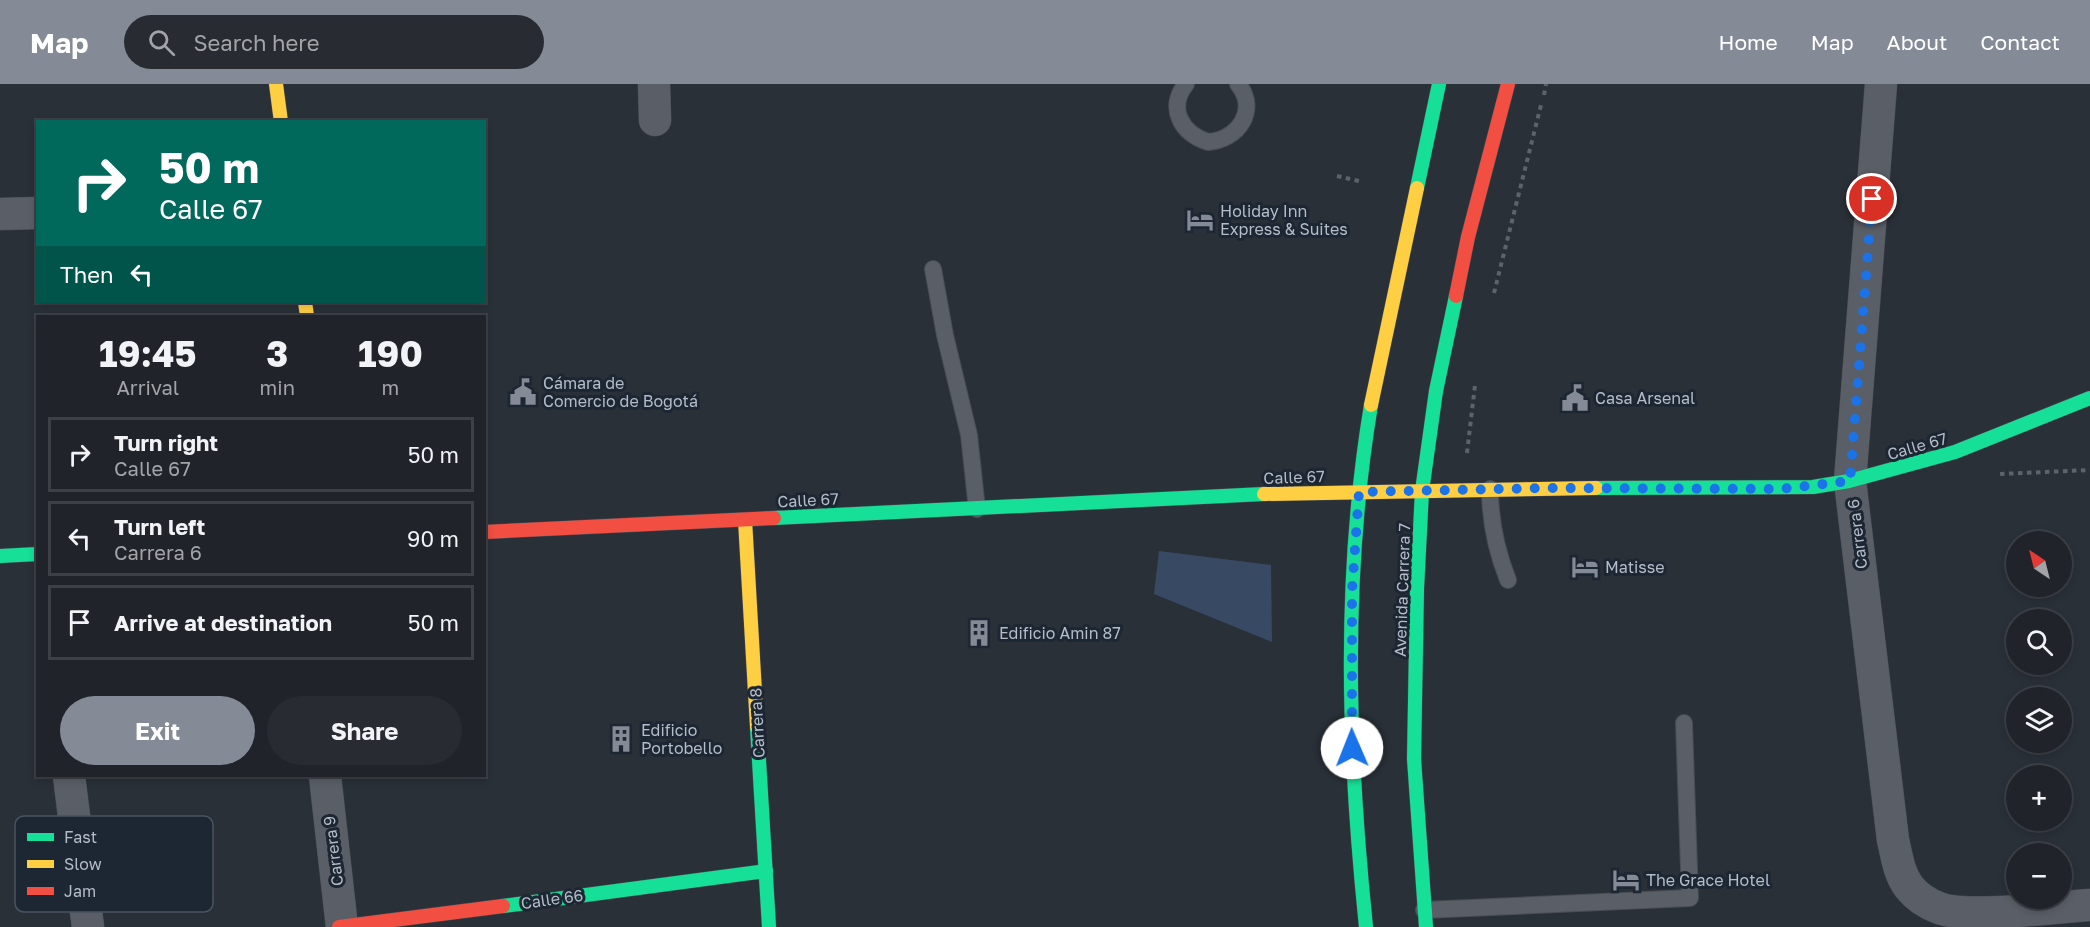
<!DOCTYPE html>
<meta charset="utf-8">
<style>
:root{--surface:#20242a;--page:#282c32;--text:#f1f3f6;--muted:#a2a4a8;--line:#3d4147;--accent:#848b96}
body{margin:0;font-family:"Golos Text",sans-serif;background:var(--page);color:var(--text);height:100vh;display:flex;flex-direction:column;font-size:22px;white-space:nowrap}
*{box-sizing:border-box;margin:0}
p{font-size:20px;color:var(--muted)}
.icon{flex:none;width:33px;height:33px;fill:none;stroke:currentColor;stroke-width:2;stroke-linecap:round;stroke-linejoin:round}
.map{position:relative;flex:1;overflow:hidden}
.drawer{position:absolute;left:36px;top:231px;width:450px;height:462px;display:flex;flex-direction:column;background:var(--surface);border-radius:0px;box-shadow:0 3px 9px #0003,0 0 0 2px var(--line)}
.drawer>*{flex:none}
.hud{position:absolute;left:36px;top:36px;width:450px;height:183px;border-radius:0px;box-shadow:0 3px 9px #0003,0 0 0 2px var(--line);background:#00695c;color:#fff;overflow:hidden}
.needle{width:39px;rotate:325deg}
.buttons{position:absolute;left:2006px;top:447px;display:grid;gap:12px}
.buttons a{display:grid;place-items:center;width:66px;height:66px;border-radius:50%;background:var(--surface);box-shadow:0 3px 9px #0003,0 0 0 2px var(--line);font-size:30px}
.pin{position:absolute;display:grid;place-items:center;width:51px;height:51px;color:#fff;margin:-26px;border:3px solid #fff;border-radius:50%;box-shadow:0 2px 6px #0007}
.me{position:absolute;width:66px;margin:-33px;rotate:359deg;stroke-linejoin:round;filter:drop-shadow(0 0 4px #0008)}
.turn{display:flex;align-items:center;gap:21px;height:126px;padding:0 24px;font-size:27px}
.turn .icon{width:78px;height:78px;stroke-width:2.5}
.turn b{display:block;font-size:42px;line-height:51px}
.then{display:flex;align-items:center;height:57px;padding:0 24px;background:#0003;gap:12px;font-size:22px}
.eta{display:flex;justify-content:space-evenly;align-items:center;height:102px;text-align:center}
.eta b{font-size:36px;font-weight:700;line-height:42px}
.cta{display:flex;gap:12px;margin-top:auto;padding:12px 24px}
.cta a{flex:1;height:69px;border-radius:36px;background:var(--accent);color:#fff;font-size:24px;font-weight:700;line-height:69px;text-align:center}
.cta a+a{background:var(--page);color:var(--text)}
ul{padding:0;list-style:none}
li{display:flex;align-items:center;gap:18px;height:75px;margin:0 12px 9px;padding:0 12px;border:3px solid var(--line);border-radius:0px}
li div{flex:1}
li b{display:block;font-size:22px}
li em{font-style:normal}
header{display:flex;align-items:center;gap:36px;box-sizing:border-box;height:84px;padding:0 30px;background:var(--accent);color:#fff}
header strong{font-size:28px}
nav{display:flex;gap:33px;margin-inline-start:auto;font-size:21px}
.search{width:420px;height:54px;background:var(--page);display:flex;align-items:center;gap:15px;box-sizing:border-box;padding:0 21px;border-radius:33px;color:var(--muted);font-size:22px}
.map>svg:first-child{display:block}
.water{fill:#384963}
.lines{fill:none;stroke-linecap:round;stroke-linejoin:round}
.lane-casing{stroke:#484c53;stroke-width:18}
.street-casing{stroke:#484c53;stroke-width:33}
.fast-casing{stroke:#484c53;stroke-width:15}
.slow-casing{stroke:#484c53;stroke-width:15}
.jam-casing{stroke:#484c53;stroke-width:15}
.path{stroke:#5d636a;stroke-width:4;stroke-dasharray:4.5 4.5;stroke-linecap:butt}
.lane{stroke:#5a5e66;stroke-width:16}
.street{stroke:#5a5e66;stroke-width:32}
.fast{stroke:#16e098;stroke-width:14}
.slow{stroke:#ffcf43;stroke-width:14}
.jam{stroke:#f24e42;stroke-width:14}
.route{stroke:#1a73e8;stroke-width:10;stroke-dasharray:0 18}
.labels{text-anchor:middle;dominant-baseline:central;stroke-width:6;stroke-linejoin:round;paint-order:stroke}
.poi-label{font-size:16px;fill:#b4bcc9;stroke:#1d2633;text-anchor:start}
.street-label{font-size:16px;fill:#b4bcc9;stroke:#1d2633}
.key{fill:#1d2633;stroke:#4a5360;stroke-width:1.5}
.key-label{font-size:16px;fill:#b4bcc9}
</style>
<header>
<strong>Map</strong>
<div class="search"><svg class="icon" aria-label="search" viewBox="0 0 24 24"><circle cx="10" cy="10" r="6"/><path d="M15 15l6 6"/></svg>Search here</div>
<nav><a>Home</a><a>Map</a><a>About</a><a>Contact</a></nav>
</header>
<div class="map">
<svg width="2090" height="843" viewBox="0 0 2090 843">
<rect width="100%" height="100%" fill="#2a3038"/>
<path class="water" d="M1159,467l112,14 1,77 -118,-48z"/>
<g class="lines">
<defs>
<g id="lane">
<path d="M1186,0c-19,24 -5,49 22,58 30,-2 51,-32 30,-58"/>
<path d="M933,185l12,66 24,100 8,74"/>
<path d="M1490,405c0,33 6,61 18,91"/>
<path d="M1424,826l266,-12 -6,-175"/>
</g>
<g id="street">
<path d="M654,0l1,36"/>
<path d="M1881,0l-31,397 43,359c4,17 6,34 16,47 8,10 19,17 30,21 26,11 118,-1 151,-3"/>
<path d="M0,130l38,-1"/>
<path d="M69,692l19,151"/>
<path d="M325,692l17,151"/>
</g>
<g id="fast">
<path d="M1417,104l22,-104"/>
<path d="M1596,404l217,-1 36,-6 106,-29 135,-54"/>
<path d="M774,434l490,-24"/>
<path d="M0,472l38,-2"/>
<path d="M757,643l12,200"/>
<path d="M503,822l263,-35"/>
<path d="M1366,843c-18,-175 -24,-348 5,-522"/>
<path d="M1426,843l-12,-168 3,-170 5,-98 14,-100 20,-95"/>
</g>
<g id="slow">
<path d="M276,0l5,38"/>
<path d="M305,218l2,14"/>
<path d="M1371,321l46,-217"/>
<path d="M1264,410l332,-6"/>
<path d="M745,436l12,207"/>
</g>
<g id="jam">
<path d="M1456,212l12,-59 40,-153"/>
<path d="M484,448l290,-14"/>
<path d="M339,843l164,-21"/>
</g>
</defs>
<use href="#lane" class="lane-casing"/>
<use href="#street" class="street-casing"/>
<use href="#fast" class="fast-casing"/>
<use href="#slow" class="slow-casing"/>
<use href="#jam" class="jam-casing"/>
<g class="path">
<path d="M1544,11l2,-11"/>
<path d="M1337,92l26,6"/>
<path d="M1494,209l47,-188"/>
<path d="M1467,369l8,-68"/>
<path d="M2000,390l90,-4"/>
</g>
<use href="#lane" class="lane"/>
<use href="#street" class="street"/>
<use href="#fast" class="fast"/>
<use href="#slow" class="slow"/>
<use href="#jam" class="jam"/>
</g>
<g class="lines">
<path class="route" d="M1352,664v-157l7,-99 189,-4 232,1 70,-8 22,-282"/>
</g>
<defs>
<symbol id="hotel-bare" viewBox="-9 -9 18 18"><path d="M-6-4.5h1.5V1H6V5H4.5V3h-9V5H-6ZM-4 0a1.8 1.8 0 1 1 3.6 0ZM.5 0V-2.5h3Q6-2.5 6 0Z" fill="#848b96" stroke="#1d2633" stroke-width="2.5" paint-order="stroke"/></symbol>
<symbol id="civic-bare" viewBox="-9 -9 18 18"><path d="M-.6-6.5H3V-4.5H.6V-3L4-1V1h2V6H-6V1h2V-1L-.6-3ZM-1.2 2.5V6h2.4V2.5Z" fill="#848b96" stroke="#1d2633" stroke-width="2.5" paint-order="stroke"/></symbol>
<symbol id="building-bare" viewBox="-9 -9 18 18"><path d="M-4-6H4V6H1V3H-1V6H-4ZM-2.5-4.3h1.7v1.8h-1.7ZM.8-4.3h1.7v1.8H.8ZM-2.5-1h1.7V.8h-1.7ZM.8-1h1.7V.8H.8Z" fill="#848b96" stroke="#1d2633" stroke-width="2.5" paint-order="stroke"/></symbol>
</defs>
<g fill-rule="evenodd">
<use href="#hotel-bare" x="1181" y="117" width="38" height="38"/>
<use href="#civic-bare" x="504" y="289" width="38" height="38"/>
<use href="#civic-bare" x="1556" y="295" width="38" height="38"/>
<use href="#hotel-bare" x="1566" y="464" width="38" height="38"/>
<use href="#building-bare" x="960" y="530" width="38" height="38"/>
<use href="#building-bare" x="602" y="636" width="38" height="38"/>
<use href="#hotel-bare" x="1607" y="777" width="38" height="38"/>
</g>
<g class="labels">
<g class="poi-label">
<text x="1220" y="127">Holiday Inn<tspan x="1220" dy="18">Express &amp; Suites</tspan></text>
<text x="543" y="299">Cámara de<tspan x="543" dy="18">Comercio de Bogotá</tspan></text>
<text x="1595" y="314">Casa Arsenal</text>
<text x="1605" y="483">Matisse</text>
<text x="999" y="549">Edificio Amin 87</text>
<text x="641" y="646">Edificio<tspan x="641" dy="18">Portobello</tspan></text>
<text x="1646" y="796">The Grace Hotel</text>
</g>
<g class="street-label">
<text transform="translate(1917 362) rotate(-16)">Calle 67</text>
<text transform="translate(1294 393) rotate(-2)">Calle 67</text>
<text transform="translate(808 416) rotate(-3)">Calle 67</text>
<text transform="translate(1857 450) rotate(-97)">Carrera 6</text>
<text transform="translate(1402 506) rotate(-88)">Avenida Carrera 7</text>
<text transform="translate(757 639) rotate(-93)">Carrera 8</text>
<text transform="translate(333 767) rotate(-97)">Carrera 9</text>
<text transform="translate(552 815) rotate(-8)">Calle 66</text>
</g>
</g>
<rect x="15" y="732" width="198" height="96" rx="9" class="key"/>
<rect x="27" y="749" width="27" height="8" fill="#16e098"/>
<rect x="27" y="776" width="27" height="8" fill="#ffcf43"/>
<rect x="27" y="803" width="27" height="8" fill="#f24e42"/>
<g class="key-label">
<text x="64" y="759">Fast</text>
<text x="64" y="786">Slow</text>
<text x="64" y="813">Jam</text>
</g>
</svg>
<div class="buttons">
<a><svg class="needle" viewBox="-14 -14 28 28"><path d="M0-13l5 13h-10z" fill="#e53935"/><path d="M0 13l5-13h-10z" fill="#a2a4a8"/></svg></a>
<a><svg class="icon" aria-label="search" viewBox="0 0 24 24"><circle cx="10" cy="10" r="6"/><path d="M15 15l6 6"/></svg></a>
<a><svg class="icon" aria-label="layers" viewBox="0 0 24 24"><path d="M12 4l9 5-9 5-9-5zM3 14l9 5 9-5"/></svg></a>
<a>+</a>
<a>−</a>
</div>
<div class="pin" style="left:1872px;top:115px;background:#d93025"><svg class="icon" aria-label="arrive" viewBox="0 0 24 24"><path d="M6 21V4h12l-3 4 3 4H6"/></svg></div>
<svg class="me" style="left:1352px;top:664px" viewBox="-20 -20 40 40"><circle r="19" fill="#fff"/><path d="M0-13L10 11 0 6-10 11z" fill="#1a73e8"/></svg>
<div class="hud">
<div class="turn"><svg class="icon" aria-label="right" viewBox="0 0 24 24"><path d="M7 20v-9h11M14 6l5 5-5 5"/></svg><div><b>50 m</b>Calle 67</div></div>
<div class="then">Then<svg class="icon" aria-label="left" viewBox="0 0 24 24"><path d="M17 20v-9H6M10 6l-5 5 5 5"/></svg></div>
</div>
<section class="drawer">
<div class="eta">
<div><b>19:45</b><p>Arrival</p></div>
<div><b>3</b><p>min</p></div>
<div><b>190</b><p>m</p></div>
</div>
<ul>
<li><svg class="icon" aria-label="right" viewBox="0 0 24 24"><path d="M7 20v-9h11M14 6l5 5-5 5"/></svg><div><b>Turn right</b><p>Calle 67</p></div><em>50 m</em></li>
<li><svg class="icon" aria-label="left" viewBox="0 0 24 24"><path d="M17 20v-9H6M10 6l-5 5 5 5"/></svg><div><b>Turn left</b><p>Carrera 6</p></div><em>90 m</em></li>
<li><svg class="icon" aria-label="arrive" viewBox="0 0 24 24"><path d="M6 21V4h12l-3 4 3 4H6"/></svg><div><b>Arrive at destination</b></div><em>50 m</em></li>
</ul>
<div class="cta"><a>Exit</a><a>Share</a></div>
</section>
</div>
